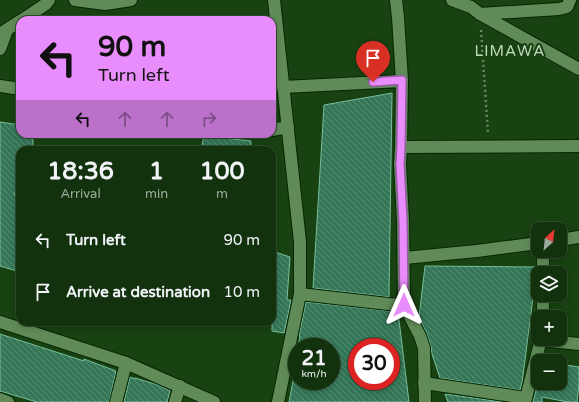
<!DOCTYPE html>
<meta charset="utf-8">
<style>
:root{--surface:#12320d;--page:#1f3e1b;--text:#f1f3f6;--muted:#9caa9d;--line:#314d2e}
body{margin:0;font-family:"Varela Round",sans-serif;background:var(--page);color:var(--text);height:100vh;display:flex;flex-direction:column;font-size:15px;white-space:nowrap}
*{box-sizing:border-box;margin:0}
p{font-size:13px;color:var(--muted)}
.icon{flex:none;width:22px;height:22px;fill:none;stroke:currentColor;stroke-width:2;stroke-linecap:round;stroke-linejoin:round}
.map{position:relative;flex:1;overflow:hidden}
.side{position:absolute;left:16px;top:146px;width:260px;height:180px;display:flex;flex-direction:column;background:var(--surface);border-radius:12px;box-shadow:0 2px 6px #0003,0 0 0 1px var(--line)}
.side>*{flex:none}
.banner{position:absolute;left:16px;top:16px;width:260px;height:122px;border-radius:12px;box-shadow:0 2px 6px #0003,0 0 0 1px var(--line);background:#ea8dfc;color:#111;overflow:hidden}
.needle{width:26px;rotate:27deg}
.controls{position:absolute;left:531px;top:222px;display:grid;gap:8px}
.controls a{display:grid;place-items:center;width:36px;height:36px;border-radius:8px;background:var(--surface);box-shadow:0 2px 6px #0003,0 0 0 1px var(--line);font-size:20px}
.speed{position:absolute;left:288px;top:338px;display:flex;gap:8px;font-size:20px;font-weight:700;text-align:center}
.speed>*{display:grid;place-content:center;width:52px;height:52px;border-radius:50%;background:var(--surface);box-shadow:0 2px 6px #0003,0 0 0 1px var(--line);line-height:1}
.speed small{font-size:10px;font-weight:400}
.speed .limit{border:6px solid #d22;background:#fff;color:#111}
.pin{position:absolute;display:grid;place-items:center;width:34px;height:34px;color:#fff;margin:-41px -17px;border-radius:50% 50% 50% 0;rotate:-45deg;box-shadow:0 0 4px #0007}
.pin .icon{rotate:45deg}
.me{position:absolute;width:44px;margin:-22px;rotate:0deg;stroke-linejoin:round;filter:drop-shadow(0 0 3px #0008)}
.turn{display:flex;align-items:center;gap:14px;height:84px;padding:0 16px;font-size:18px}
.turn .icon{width:52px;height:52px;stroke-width:2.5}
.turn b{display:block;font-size:28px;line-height:34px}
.lanes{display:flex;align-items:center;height:38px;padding:0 16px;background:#0003;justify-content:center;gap:20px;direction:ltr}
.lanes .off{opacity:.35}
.eta{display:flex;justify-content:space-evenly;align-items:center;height:68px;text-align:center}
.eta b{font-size:24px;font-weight:700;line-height:28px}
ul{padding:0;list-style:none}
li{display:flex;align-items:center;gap:12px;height:52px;padding:0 16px}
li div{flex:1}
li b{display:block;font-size:15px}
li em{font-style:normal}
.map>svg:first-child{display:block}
.building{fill:url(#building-back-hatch);stroke:#77bf9a;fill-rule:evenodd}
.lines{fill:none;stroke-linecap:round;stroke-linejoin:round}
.street-casing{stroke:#062603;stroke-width:14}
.path{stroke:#688962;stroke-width:2.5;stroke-dasharray:2 3;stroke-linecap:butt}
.street{stroke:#608b58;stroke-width:12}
.route-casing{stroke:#985ca4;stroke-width:10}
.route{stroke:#ea8dfc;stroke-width:7}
.labels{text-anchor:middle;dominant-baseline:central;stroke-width:4;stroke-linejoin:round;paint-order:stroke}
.neighbourhood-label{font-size:15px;letter-spacing:1px;fill:#c3dabe;stroke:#184211}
</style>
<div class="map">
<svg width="579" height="402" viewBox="0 0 579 402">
<defs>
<pattern id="building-back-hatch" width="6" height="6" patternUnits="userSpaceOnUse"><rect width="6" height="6" fill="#347657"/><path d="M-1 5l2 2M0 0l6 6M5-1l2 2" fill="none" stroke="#598f75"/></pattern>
</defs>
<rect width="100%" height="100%" fill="#184211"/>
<g class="building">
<path d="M392,93l-3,204 -76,-9 11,-183z"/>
<path d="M0,122l20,3v9h13v16h-13v30l-6,15 6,1v76l-20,-6z"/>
<path d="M204,136l47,5v9h-50z"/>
<path d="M272,251l18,6 -3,43h4l-7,33 -12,-2z"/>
<path d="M425,266l111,1v7l-14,109 -2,7 -80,-12 -8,-24 -1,-8 -4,-12 -8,-17z"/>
<path d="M306,302l92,10 11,90h-120l4,-21h38v-34h-33l2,-11h-1zM357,347h34v34h-34z"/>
<path d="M0,334l84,27v-2l32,12 -7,31h-72l-37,-11z"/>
<path d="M560,364l19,3v16l-2,19h-9l-26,-5v5h-9l5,-19h22z"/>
<path d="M130,377l5,2v-1l23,7 12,6 -3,11h-43z"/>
<path d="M445,394l57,8h-54z"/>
</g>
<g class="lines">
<defs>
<g id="street">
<path d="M75,0l30,4 26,-4"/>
<path d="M274,0l26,242v52l-22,108"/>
<path d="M452,0l19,7 9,7 99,55"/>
<path d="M480,14l79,-5 8,-2 3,-7"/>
<path d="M22,20l24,-16 3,-4"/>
<path d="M0,34l20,-13"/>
<path d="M0,49l7,-19"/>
<path d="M0,86l20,3"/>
<path d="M283,87l119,-6"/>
<path d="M272,130l16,-3"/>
<path d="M401,147l178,-1"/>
<path d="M560,240l19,-3"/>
<path d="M404,258l73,-7 61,-8"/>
<path d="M543,273v-22"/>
<path d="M300,294l88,10 16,1 -1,-85 -3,-56 1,-17 1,-66 -4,-64 -2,-17"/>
<path d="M404,305l16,31 4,12 1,54"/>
<path d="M543,317v-22"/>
<path d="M0,322l126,41 88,39"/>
<path d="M541,340l38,4"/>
<path d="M424,383l102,15"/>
<path d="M0,399l8,3"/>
<path d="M116,402l10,-39"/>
<path d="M175,402l5,-16"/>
<path d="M525,402l16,-63"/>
</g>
</defs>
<use href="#street" class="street-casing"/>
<path class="path" d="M481,30l7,103"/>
<use href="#street" class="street"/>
</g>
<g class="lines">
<defs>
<path id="route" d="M373,82l29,-2 -1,67 -1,17 3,56 1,85"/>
</defs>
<use href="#route" class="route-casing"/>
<use href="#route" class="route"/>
</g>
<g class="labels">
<g class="neighbourhood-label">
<text x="510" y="51">LIMAWA</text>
</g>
</g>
</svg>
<div class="controls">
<a><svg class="needle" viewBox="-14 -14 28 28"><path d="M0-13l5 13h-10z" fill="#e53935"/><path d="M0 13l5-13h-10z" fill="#9caa9d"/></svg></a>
<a><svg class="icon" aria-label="layers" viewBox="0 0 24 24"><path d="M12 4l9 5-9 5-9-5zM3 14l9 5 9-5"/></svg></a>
<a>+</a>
<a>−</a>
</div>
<div class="speed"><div>21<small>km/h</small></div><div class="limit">30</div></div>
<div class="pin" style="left:373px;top:82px;background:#d93025"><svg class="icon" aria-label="arrive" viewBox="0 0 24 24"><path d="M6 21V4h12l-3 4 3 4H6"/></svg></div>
<svg class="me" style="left:404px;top:305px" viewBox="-20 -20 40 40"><path d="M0-17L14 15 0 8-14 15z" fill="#ea8dfc" stroke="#fff" stroke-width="4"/></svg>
<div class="banner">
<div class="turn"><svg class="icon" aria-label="left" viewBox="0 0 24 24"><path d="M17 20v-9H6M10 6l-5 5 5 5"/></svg><div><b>90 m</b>Turn left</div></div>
<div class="lanes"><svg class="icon" aria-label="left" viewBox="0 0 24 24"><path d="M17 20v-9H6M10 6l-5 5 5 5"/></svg><svg class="icon off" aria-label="ahead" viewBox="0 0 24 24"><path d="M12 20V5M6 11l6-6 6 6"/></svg><svg class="icon off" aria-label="ahead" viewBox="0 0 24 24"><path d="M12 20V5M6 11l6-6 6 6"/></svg><svg class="icon off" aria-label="right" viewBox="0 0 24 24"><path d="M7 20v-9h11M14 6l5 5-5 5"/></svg></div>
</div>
<section class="side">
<div class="eta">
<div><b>18:36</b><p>Arrival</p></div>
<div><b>1</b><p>min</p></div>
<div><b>100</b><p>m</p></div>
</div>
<ul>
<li><svg class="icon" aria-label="left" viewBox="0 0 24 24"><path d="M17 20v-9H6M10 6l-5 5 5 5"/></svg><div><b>Turn left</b></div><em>90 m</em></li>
<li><svg class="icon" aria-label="arrive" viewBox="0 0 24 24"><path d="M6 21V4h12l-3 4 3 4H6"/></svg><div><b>Arrive at destination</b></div><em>10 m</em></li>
</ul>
</section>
</div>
